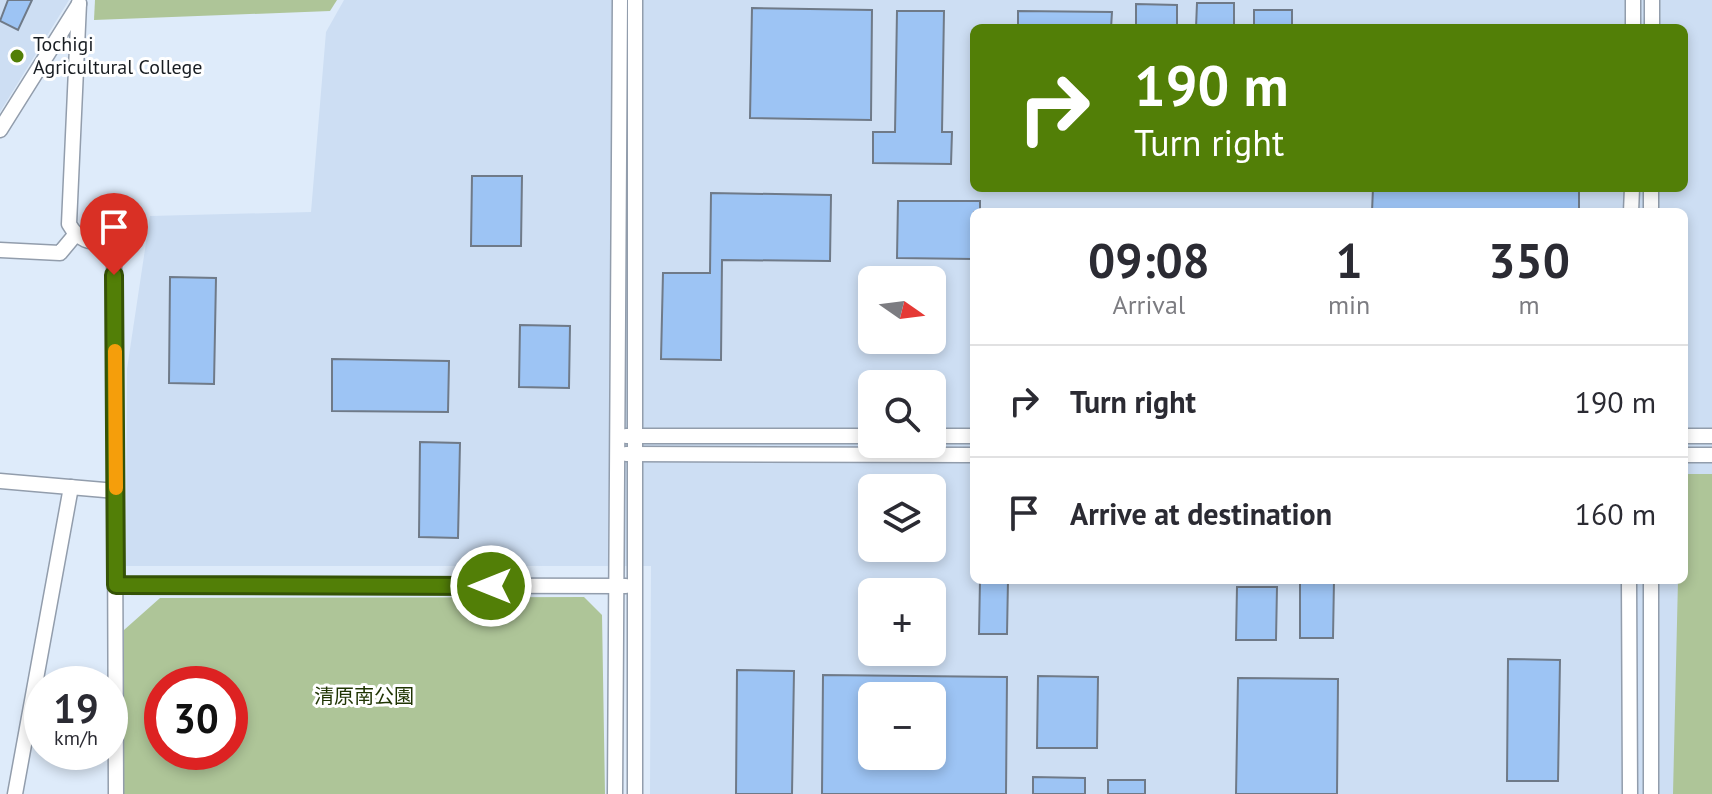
<!DOCTYPE html>
<meta charset="utf-8">
<style>
:root{--surface:#fff;--page:#f2f2f3;--text:#2b2b33;--muted:#7c7c81;--line:#e1e1e2}
body{margin:0;font-family:"PT Sans","Noto Sans JP",sans-serif;background:var(--page);color:var(--text);height:100vh;display:flex;flex-direction:column;font-size:30px;white-space:nowrap}
*{box-sizing:border-box;margin:0}
p{font-size:26px;color:var(--muted)}
.icon{flex:none;width:44px;height:44px;fill:none;stroke:currentColor;stroke-width:2;stroke-linecap:round;stroke-linejoin:round}
.map{position:relative;flex:1;overflow:hidden}
.panel{position:absolute;left:970px;top:208px;width:718px;height:376px;display:flex;flex-direction:column;background:var(--surface);border-radius:12px;box-shadow:0 4px 12px #0003}
.panel>*{flex:none}
.hud{position:absolute;left:970px;top:24px;width:718px;height:168px;border-radius:12px;box-shadow:0 4px 12px #0003;background:#527f07;color:#fff;overflow:hidden}
.needle{width:52px;rotate:104deg}
.controls{position:absolute;left:858px;top:266px;display:grid;gap:16px}
.controls a{display:grid;place-items:center;width:88px;height:88px;border-radius:12px;background:var(--surface);box-shadow:0 4px 12px #0003;font-size:40px}
.speed{position:absolute;left:24px;top:666px;display:flex;gap:16px;font-size:40px;font-weight:700;text-align:center}
.speed>*{display:grid;place-content:center;width:104px;height:104px;border-radius:50%;background:var(--surface);box-shadow:0 4px 12px #0003;line-height:1}
.speed small{font-size:20px;font-weight:400}
.speed .limit{border:12px solid #d22;background:#fff;color:#111}
.pin{position:absolute;display:grid;place-items:center;width:68px;height:68px;color:#fff;margin:-82px -34px;border-radius:50% 50% 50% 0;rotate:-45deg;box-shadow:0 0 8px #0007}
.pin .icon{rotate:45deg}
.me{position:absolute;width:88px;margin:-44px;rotate:270deg;stroke-linejoin:round;filter:drop-shadow(0 0 6px #0008)}
.turn{display:flex;align-items:center;gap:28px;height:168px;padding:0 32px;font-size:36px}
.turn .icon{width:104px;height:104px;stroke-width:2.5}
.turn b{display:block;font-size:56px;line-height:68px}
.eta{display:flex;justify-content:space-evenly;align-items:center;height:136px;text-align:center}
.eta b{font-size:48px;font-weight:600;line-height:56px}
ul{padding:0;list-style:none}
li{display:flex;align-items:center;gap:24px;height:112px;padding:0 32px;border-top:2px solid var(--line)}
li div{flex:1}
li b{display:block;font-size:30px}
li em{font-style:normal}
.map>svg:first-child{display:block}
.built{fill:#cddef3;fill-rule:evenodd}
.green{fill:#aec598;fill-rule:evenodd}
.building{fill:#9dc4f4;stroke:#6f7a88;stroke-width:2;fill-rule:evenodd}
.lines{fill:none;stroke-linecap:round;stroke-linejoin:round}
.minor-casing{stroke:#929dac;stroke-width:17}
.minor{stroke:#fff;stroke-width:14}
.route-casing{stroke:#355305;stroke-width:20}
.route{stroke:#527f07;stroke-width:14}
.slow{stroke:#f59e0b;stroke-width:14}
.poi-dot{fill:#527f07;stroke:#fff;stroke-width:3}
.labels{text-anchor:middle;dominant-baseline:central;stroke-width:6;stroke-linejoin:round;paint-order:stroke}
.poi-label{font-size:20px;fill:#181d22;stroke:#fff;text-anchor:start}
.park-label{font-size:20px;fill:#1f3402;stroke:#fff}
</style>
<div class="map">
<svg width="1712" height="794" viewBox="0 0 1712 794">
<rect width="100%" height="100%" fill="#deebfa"/>
<g class="built">
<path d="M0,0h69l-69,112z"/>
<path d="M344,0h1368v794h-1062l1,-228h-525l1,-197 23,-153 161,-4 15,-180zM974,28h710v160h-710zM974,212h710v368h-710zM872,280h60v60h-60zM872,384h60v60h-60zM872,488h60v60h-60zM872,592h60v60h-60zM872,696h60v60h-60z"/>
</g>
<g class="green">
<path d="M95,0h242l-7,11 -236,9z"/>
<path d="M1688,474h24v320h-39l5,-214h6v-103z"/>
<path d="M584,597l18,18 3,179h-481v-164l36,-32zM162,684h68v68h-68z"/>
</g>
<g class="building">
<path d="M8,0h24l-14,30 -18,-9z"/>
<path d="M1197,3h37v25h-38z"/>
<path d="M1136,4l41,1v23h-41z"/>
<path d="M752,8l120,2 -1,110 -121,-2z"/>
<rect x="1254" y="10" width="38" height="18"/>
<path d="M897,11h47l-2,121h10l-1,32 -78,-1v-31h22z"/>
<path d="M1018,11l94,1 -1,16h-93z"/>
<path d="M472,176h50l-1,70h-50z"/>
<path d="M1373,188h206v24h-207z"/>
<path d="M711,193l120,2 -1,66 -108,-1 -1,100 -60,-1 2,-86h47z"/>
<path d="M898,201h82v11h-6v47l-77,-1z"/>
<path d="M170,277l46,1 -2,106 -45,-1z"/>
<path d="M520,325l50,1 -1,62 -50,-1z"/>
<path d="M332,359l117,2 -1,51 -116,-1z"/>
<path d="M420,442l40,1 -2,95 -39,-1z"/>
<path d="M980,580h28l-1,54h-28z"/>
<path d="M1300,580h34l-1,58h-33z"/>
<path d="M1237,587h40l-1,53h-40z"/>
<path d="M1508,659l52,1 -2,121h-51z"/>
<path d="M737,670l57,1 -2,123h-56z"/>
<path d="M823,675l184,2 -1,117h-184zM872,696h60v60h-60z"/>
<path d="M1038,676l60,1 -1,71h-60z"/>
<path d="M1238,678l100,1 -1,115h-101z"/>
<path d="M1033,777l52,1v16h-52z"/>
<rect x="1108" y="780" width="37" height="14"/>
</g>
<g class="lines">
<defs>
<g id="minor">
<path d="M79,3l-10,221c11,20 25,18 45,20l2,550"/>
<path d="M1633,28v-28"/>
<path d="M1652,28v-28"/>
<path d="M0,130l79,-126"/>
<path d="M1631,212l1,-24"/>
<path d="M1651,212v-24"/>
<path d="M0,250l60,3 15,-18"/>
<path d="M626,436h246"/>
<path d="M932,436h42"/>
<path d="M1684,436h28"/>
<path d="M626,454l348,1"/>
<path d="M1684,455h28"/>
<path d="M0,481l116,10"/>
<path d="M1629,580l1,214"/>
<path d="M1651,580v214"/>
<path d="M116,585l510,1"/>
<path d="M15,794l56,-307"/>
<path d="M615,794l5,-794"/>
<path d="M635,794v-794"/>
</g>
</defs>
<use href="#minor" class="minor-casing"/>
<use href="#minor" class="minor"/>
</g>
<g class="lines">
<defs>
<path id="route" d="M114,275l2,310 375,1"/>
</defs>
<use href="#route" class="route-casing"/>
<use href="#route" class="route"/>
<path class="slow" d="M115,351l1,137"/>
</g>
<circle class="poi-dot" cx="17" cy="56" r="8"/>
<g class="labels">
<g class="poi-label">
<text x="33" y="44">Tochigi<tspan x="33" dy="23">Agricultural College</tspan></text>
</g>
<g class="park-label">
<text x="364" y="696">清原南公園</text>
</g>
</g>
</svg>
<div class="controls">
<a><svg class="needle" viewBox="-14 -14 28 28"><path d="M0-13l5 13h-10z" fill="#e53935"/><path d="M0 13l5-13h-10z" fill="#7c7c81"/></svg></a>
<a><svg class="icon" aria-label="search" viewBox="0 0 24 24"><circle cx="10" cy="10" r="6"/><path d="M15 15l6 6"/></svg></a>
<a><svg class="icon" aria-label="layers" viewBox="0 0 24 24"><path d="M12 4l9 5-9 5-9-5zM3 14l9 5 9-5"/></svg></a>
<a>+</a>
<a>−</a>
</div>
<div class="speed"><div>19<small>km/h</small></div><div class="limit">30</div></div>
<div class="pin" style="left:114px;top:275px;background:#d93025"><svg class="icon" aria-label="arrive" viewBox="0 0 24 24"><path d="M6 21V4h12l-3 4 3 4H6"/></svg></div>
<svg class="me" style="left:491px;top:586px" viewBox="-20 -20 40 40"><circle r="17" fill="#527f07" stroke="#fff" stroke-width="3"/><path d="M0-11L8 9 0 5-8 9z" fill="#fff"/></svg>
<div class="hud">
<div class="turn"><svg class="icon" aria-label="right" viewBox="0 0 24 24"><path d="M7 20v-9h11M14 6l5 5-5 5"/></svg><div><b>190 m</b>Turn right</div></div>
</div>
<section class="panel">
<div class="eta">
<div><b>09:08</b><p>Arrival</p></div>
<div><b>1</b><p>min</p></div>
<div><b>350</b><p>m</p></div>
</div>
<ul>
<li><svg class="icon" aria-label="right" viewBox="0 0 24 24"><path d="M7 20v-9h11M14 6l5 5-5 5"/></svg><div><b>Turn right</b></div><em>190 m</em></li>
<li><svg class="icon" aria-label="arrive" viewBox="0 0 24 24"><path d="M6 21V4h12l-3 4 3 4H6"/></svg><div><b>Arrive at destination</b></div><em>160 m</em></li>
</ul>
</section>
</div>
